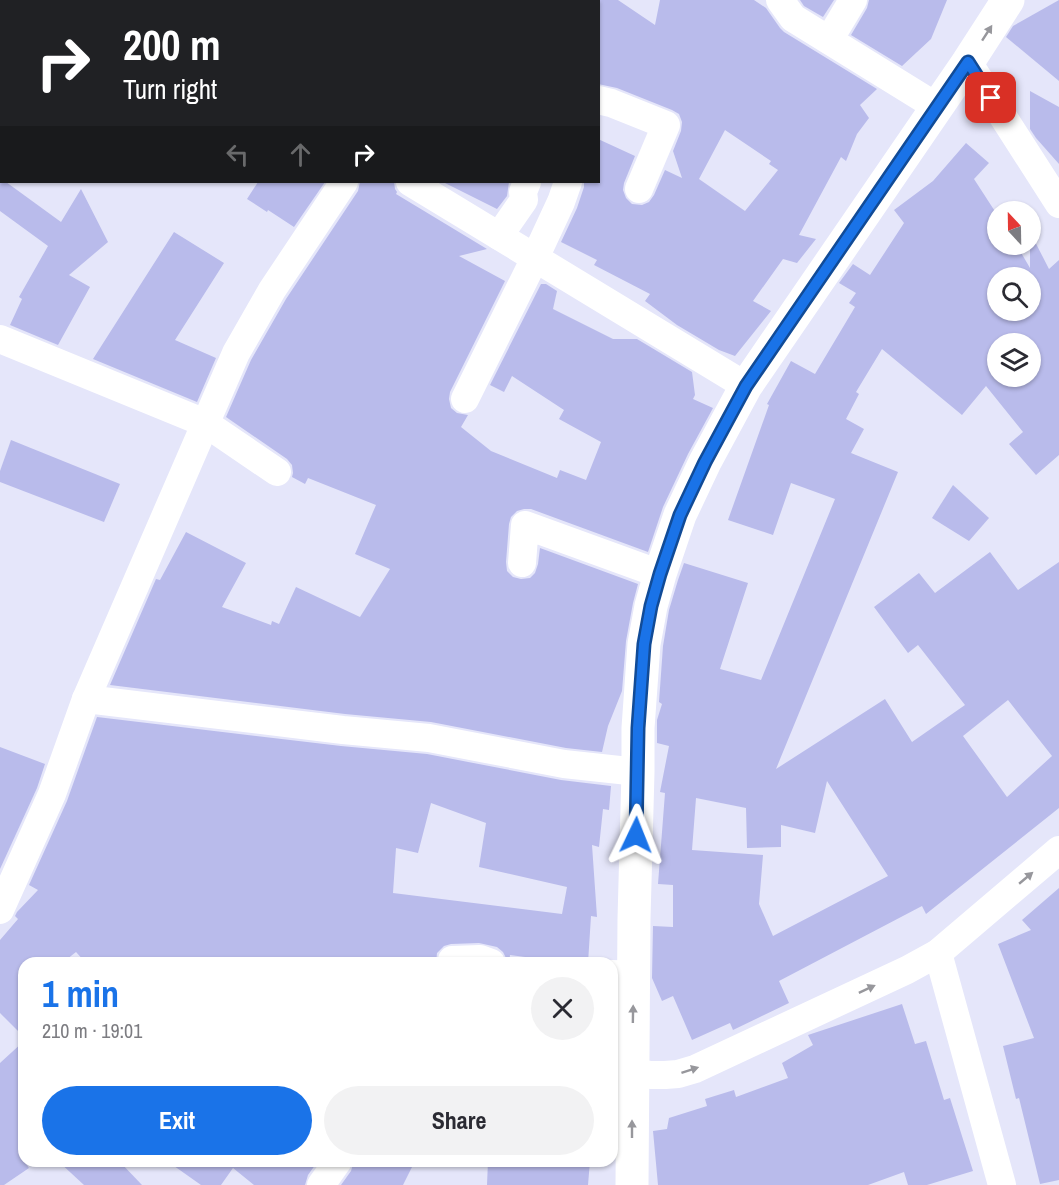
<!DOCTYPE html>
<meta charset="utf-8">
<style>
:root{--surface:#fff;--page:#f2f2f3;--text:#2b2b33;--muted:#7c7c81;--accent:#1a73e8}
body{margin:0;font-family:"Archivo Narrow",sans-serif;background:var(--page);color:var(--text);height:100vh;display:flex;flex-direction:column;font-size:22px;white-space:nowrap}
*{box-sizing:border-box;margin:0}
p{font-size:20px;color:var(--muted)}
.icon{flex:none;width:33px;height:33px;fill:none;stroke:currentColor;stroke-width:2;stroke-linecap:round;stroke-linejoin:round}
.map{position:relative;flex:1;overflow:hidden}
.side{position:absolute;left:18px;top:957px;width:600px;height:210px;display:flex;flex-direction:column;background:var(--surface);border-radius:18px;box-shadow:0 2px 4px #0004}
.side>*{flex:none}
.banner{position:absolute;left:0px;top:0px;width:600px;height:183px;box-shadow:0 2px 4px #0004;background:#202124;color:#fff;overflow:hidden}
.needle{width:39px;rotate:338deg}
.buttons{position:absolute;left:987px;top:201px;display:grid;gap:12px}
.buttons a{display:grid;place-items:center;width:54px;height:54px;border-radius:50%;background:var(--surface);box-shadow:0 2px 4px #0004;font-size:30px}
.pin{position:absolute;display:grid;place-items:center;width:51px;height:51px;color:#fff;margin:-26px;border-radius:12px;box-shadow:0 3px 9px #0006}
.me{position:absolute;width:66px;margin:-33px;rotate:2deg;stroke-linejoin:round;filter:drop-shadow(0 0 4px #0008)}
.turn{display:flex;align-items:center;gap:21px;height:126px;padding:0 24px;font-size:27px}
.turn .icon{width:78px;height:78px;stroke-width:2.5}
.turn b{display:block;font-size:42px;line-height:51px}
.lanes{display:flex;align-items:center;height:57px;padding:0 24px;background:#0003;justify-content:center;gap:30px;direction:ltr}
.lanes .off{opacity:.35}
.round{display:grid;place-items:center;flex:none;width:63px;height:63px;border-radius:32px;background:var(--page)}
.summary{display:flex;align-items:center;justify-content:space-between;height:102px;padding:0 24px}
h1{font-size:36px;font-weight:800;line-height:45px;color:var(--accent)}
.cta{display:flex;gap:12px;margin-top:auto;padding:12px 24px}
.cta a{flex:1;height:69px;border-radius:36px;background:var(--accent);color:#fff;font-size:24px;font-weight:800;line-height:69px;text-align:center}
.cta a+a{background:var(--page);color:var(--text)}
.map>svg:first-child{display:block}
.building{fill:#b9bbeb;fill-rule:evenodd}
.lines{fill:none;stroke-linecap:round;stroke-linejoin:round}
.street{stroke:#fff;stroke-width:28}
.highway{stroke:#fff;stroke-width:33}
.oneway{fill:#97979c}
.route-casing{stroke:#114b97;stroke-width:15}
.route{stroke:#1a73e8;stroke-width:10}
</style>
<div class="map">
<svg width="1059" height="1185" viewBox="0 0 1059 1185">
<rect width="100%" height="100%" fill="#e5e6fa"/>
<g class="building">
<path d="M598,0h20l37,25 5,-25h94l12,8 14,20 4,4 93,57 -17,16 9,13 -12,16 -11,27 -5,-4 -42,78 17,4 -19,24 -14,-4 -30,42 18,10 -36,45 -16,-6 -42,-25 -32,-24 5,-7 -56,-29 3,-5 -36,-18 16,-34 7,-21v-5h14v-43l37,17 -11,27 -1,7 3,8 6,6 10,1 7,-3 5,-7 11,-25 17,8 -9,-27 8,-20 1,-9 -3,-8 -7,-4 -55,-22 -19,-4zM725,130l46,31 -2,3 9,6 -33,41 -46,-32z"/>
<path d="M800,0h34l-11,17 -19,-11z"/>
<path d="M869,0h78l-16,39 -29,27 -51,-31 16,-27z"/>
<path d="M1059,0v81l-53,-44 7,-11z"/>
<path d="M1030,91l29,16v57l-23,-26 -6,-9z"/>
<path d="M966,143l23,20 -15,16 24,37v28h18l14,24v-36l19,37 10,-9v195l-23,20 -27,-31 14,-12 -37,-46 -24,29 -80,-66 -26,43 3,2 -13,25 18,10 -13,24 47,19 -122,297 109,-70 27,43 53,-37 -47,-60 -10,8 -34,-46 45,-34 16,20 55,-41 28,38 41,-28v246l-133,106 -4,-8 -143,75 10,22 -56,27 -3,-7 -38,17 -19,-44 -11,5 -10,-23 1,-52 20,1v-42l-15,-1 7,-91 -5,-1 9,-46 -12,-3v-23l5,-16 -3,-2 4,-56 6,-36 9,-30 6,-17 64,20 -28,86 41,11 74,-181 -44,-16 -18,52 -45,-15 41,-115 -2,-1 24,-43 24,13 40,-67 -6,-4 7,-10 -17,-10 14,-19 17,11 34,-52 -10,-13 39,-29zM998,278h32v32h-32zM998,344h32v32h-32zM1008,700l44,56 -45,41 -44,-61zM827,781l61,95 -115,60 -14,-32 4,-49 -71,-5 4,-52 50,10 1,40 34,-1v-22l34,8z"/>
<path d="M0,177l2,1v4h4l55,40 20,-33 27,53 -39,33 21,12 -32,58 -48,-20 12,-26 -3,-2 29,-51 -48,-35z"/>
<path d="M258,182h67l-31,45 -26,-17 -1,2 -20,-13z"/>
<path d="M360,182h34l1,7 2,3 -1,2 91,55 -28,7 46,25 -55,111 -1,7 2,9 6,5 11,2 -7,12 30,24 66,27 3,-8 26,10 15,-38 -42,-23 5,-9 -52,-34 -8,16 -14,-7 51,-101h5l11,7 -4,18 60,30h24l55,33 3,23 -2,4 20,9 -25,46 -25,53 -15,45 -117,-43h-7l-7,2 -6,6 -2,7 -3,38 1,9 6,6 8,2 9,-1 5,-5 3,-9 2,-16 98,36 -5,19 -7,38 -4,50 -14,35 -6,26 -36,-4 -135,-26 -86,-8 -235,-29 46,-106 4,1 26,-48 60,31 -24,44 49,18 1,-4 7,3 17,-37 64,30 30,-48 -35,-15 21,-49 -68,-27 -3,6 -13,-7 1,-4 -1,-8 -5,-6 -61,-42 25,-57 35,-61 72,-108z"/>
<path d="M443,182h66l-2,14 -10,13z"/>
<path d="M174,232l50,31 -49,77 41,18 -19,44 -104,-43z"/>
<path d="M11,440l109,44 -16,38 -104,-40v-11z"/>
<path d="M953,485l36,33 -20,23 -37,-23z"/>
<path d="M97,717l244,29 86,8 134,26 50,6 -2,24 -6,-1 -4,38 -7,-2 5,72 -6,-1 -3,47h-18l-60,-8 -1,8h-2v-3l-4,-8 -6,-5 -18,-4 -28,1 -7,2 -7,7 -1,10h-350l-10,-11 -14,11h-38v74l-24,-24v-73l18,-21 -3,-3 2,-4 21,-22 -9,-5 38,-84zM431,803l55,20 -7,44 88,20 -5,27 -169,-21 3,-45 22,5z"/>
<path d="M0,747l45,17 -8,24 -37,81z"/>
<path d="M1059,888v292l-19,4 -21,-86 -3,1 -13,-53 31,-8 -36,-94 33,-14 -9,-10z"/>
<path d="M902,1004l13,40 11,-3 18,59 6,-2 23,73 -46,14h-19l-4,-13 -36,13h-210l-5,-54 14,-2 2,-11 38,-12 -2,-7 29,-9 2,7 52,-19 -6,-15 31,-18 -5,-10z"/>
<path d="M24,1041v120l5,7 -25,17h-4v-122z"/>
<path d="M58,1161h61l23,24h-58z"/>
<path d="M167,1161h151l-10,14 -3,10h-51l-21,-17 -12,17h-20z"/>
<path d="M354,1161h61l-12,24h-62l10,-14z"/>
<path d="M488,1161h102l-2,24h-101z"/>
</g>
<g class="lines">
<g class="street">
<path d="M110,0l2,2"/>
<path d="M780,0l13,18 144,89"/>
<path d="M15,2l1,-2"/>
<path d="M423,2l1,-2"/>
<path d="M0,24l2,-2"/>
<path d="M829,40l24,-40"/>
<path d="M968,62l91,142"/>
<path d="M598,100l13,3 55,22 -27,64"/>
<path d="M410,182l336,204"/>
<path d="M499,236l25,-36 -1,-8 4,-10"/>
<path d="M0,339l205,84 72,49"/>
<path d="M465,399l70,-141 26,-56 7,-20"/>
<path d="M522,563l3,-38 135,49"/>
<path d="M86,699l257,31 86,8 135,26 74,8"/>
<path d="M0,910l52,-116 34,-95 150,-346 36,-63 72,-108"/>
<path d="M938,953l64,232"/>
<path d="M452,960l28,-1 11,4"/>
<path d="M612,974l22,1"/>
<path d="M612,1074l20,-2 19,3h14l13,-1 17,-5 212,-99 31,-17 121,-103"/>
<path d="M321,1185l17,-24"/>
</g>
<path class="highway" d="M632,1185l2,-266 4,-147v-44l6,-84 7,-38 9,-32 20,-59 25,-53 41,-76 222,-324 40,-62"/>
</g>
<defs><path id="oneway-solid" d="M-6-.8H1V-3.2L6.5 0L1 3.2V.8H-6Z" transform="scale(1.5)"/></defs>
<g class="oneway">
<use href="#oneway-solid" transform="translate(987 33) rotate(-57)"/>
<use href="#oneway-solid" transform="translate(1026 878) rotate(-40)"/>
<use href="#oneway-solid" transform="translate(867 989) rotate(-25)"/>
<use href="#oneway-solid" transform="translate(633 1014) rotate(-89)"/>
<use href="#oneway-solid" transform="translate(690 1070) rotate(-18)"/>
<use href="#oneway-solid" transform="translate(632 1129) rotate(-90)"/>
</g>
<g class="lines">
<defs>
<path id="route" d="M636,835l2,-107 6,-84 7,-38 9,-32 20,-59 25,-53 41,-76 222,-324 23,36"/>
</defs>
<use href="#route" class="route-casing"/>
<use href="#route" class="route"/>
</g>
</svg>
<div class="buttons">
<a><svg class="needle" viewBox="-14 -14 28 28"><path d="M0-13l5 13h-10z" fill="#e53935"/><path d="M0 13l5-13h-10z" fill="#7c7c81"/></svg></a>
<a><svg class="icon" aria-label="search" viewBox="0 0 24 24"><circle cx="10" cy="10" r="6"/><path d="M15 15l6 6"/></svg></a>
<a><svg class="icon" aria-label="layers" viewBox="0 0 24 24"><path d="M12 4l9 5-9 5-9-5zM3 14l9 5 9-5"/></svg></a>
</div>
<div class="pin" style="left:991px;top:98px;background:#d93025"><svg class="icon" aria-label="arrive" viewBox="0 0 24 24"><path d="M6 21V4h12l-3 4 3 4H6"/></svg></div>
<svg class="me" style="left:636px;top:835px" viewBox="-20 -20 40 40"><path d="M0-17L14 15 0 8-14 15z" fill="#1a73e8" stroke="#fff" stroke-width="4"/></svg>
<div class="banner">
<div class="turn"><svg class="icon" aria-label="right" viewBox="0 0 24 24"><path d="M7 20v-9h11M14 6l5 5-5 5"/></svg><div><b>200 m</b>Turn right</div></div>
<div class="lanes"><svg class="icon off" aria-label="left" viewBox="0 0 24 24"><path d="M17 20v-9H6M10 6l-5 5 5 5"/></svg><svg class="icon off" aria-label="ahead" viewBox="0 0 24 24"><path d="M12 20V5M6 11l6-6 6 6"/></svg><svg class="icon" aria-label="right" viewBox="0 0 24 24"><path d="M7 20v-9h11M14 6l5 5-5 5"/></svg></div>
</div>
<section class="side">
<div class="summary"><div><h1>1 min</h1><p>210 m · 19:01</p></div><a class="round"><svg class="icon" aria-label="close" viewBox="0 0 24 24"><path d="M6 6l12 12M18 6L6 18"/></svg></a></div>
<div class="cta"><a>Exit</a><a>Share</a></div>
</section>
</div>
